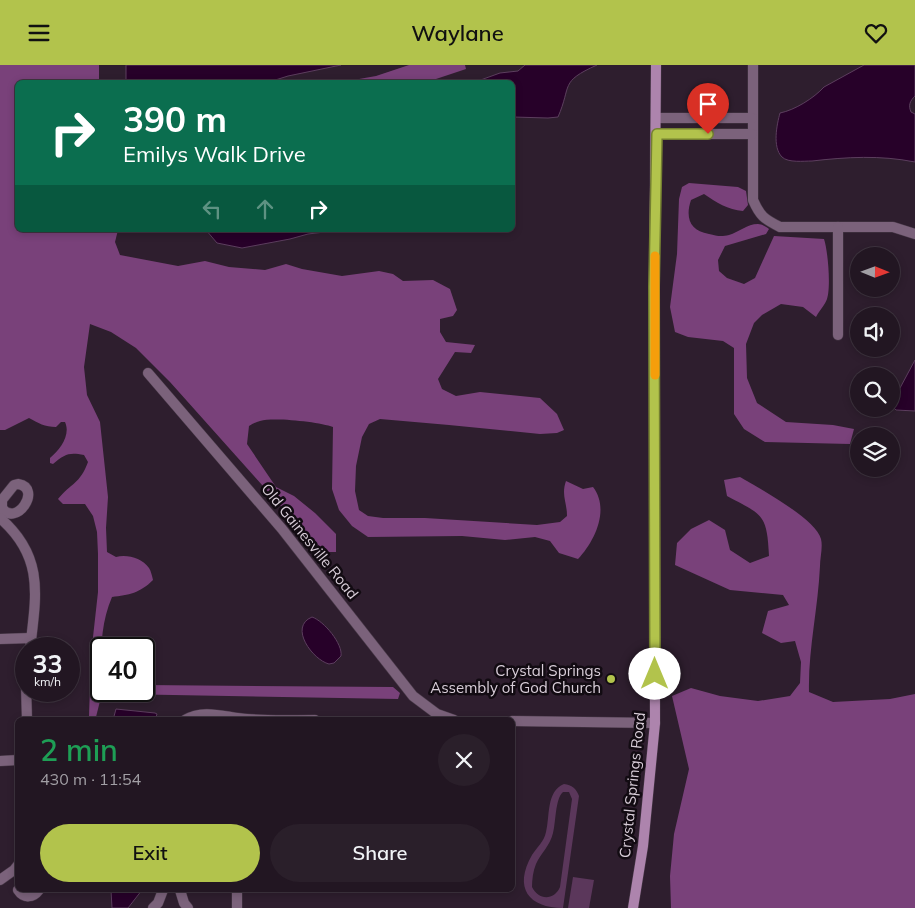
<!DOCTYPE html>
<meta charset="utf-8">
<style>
:root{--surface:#221622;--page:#2a1f2a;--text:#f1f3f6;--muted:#a29fa5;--line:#3f3540;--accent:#b2c34c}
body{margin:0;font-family:Mulish,sans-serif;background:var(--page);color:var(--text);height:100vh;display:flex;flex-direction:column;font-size:19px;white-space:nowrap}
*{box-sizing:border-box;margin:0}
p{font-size:16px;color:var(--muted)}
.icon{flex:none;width:28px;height:28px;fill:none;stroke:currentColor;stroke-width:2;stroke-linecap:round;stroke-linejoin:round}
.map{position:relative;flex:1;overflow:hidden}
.side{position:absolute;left:15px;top:652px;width:500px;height:175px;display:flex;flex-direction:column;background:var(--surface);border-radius:8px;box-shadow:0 2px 8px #0003,0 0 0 1px var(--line)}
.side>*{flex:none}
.banner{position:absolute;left:15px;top:15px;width:500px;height:152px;border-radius:8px;box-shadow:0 2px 8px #0003,0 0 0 1px var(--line);background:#0b6e4f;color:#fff;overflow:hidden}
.needle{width:32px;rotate:91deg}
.controls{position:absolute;left:850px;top:182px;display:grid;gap:10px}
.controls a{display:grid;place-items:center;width:50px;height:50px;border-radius:50%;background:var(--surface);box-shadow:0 2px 8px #0003,0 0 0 1px var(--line);font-size:25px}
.speed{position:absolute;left:15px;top:572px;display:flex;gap:10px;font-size:25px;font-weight:700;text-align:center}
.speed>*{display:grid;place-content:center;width:65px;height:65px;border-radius:50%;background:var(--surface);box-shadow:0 2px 8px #0003,0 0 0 1px var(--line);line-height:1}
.speed small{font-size:12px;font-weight:400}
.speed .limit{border:2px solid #111;border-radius:8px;background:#fff;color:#111}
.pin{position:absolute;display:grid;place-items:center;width:42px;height:42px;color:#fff;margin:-51px -21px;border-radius:50% 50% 50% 0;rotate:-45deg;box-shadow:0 0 5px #0007}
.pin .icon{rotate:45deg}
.me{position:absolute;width:55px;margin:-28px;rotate:0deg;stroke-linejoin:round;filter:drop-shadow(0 0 4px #0008)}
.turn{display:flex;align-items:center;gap:18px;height:105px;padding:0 25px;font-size:22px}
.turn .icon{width:65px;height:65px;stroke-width:2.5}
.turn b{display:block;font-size:35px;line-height:42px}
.lanes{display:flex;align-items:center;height:48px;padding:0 25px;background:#0003;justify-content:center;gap:25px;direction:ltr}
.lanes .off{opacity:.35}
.round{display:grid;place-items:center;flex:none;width:52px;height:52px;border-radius:26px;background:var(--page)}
.summary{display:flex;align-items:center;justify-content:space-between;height:85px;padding:0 25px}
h1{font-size:30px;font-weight:600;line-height:38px;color:#1e9e55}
.action{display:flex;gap:10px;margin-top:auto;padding:10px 25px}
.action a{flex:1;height:58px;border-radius:30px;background:var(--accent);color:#111;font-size:20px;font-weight:600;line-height:58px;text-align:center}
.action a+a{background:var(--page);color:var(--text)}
header{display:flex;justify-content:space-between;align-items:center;height:65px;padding:0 25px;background:var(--accent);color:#111;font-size:22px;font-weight:600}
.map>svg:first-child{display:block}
.green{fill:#5b375b;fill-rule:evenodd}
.forest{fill:#79417a}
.water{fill:#270129;stroke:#5c3e5e}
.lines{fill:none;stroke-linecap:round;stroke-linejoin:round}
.street-casing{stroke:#493a49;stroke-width:11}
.secondary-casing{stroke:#493a49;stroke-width:11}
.street{stroke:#7b627b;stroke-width:10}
.secondary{stroke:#ad84ad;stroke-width:10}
.route-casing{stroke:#747f31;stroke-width:12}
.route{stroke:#b2c34c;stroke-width:9}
.slow{stroke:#f59e0b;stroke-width:9}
.poi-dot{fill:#b2c34c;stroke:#120b12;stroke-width:2}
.labels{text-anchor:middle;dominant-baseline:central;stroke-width:5;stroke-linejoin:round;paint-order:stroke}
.street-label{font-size:15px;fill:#d8cdd8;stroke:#120b12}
.poi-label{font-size:15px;fill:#d8cdd8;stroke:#120b12;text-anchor:end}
</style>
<header><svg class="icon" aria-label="menu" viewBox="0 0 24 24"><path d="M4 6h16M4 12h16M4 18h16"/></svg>Waylane<svg class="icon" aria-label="heart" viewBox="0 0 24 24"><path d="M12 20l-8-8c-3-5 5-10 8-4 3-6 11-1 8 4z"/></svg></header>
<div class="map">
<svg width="915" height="843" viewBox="0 0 915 843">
<rect width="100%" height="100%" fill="#2e1e2e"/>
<g class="green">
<path d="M564,719c8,1 12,4 15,12l-16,112c-34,0 -50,-20 -31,-53 5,-8 12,-13 14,-23 4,-15 0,-41 18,-48zM563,727h6l3,7 -12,88c-6,14 -22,13 -28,0 0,-7 1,-16 4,-23 5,-11 14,-18 17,-31 3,-10 2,-34 10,-41z"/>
<path d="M573,812l21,3 -5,28h-21z"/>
</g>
<g class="forest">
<path d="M0,0h99v17l-81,1v147h100l-3,12 5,13 58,11 27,-5 24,6 36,3 21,-6 16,5 40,7 37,-5 14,3 10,7 30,-1 17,9 7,21 -4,6 -13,3v13l6,10 29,3 -4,8 -16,-1 -17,27 4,10 14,7 24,-4 60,6 17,16 7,16 -7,3 -17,1 -91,-9 -69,-6 -11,5 -7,13 -6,29 -1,25 4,19 9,6 15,2h42l112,7 23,-3 7,-6c0,-14 -6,-21 -1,-35l17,8 10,-2c17,22 2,54 -15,72l-19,-6 -9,-12 -15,-4 -30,3 -43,-4 -94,1 -16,-11 -13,-16 -7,-21 1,-62c-14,-5 -59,-10 -73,-6 -4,1 -8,3 -11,5l-2,18 29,43 18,9 21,17 21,21v18h-10l-23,-21 -133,-149 -34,-34 -25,-16 -21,-8 -6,43 3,28 13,27 8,75 -2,31 1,24 9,5c11,-3 26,1 33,11 2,3 3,8 4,12 -13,13 -24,15 -41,17 -13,30 -11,62 -11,94h43v-6l249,2 7,6 -2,6 -281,-5 -16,3 -5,20 -7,-1 2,-61 7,-63v-38l-1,-22 -4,-16 -8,-12h-22l-5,-5c13,-16 22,-15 30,-37l-4,-7c-15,-3 -19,-1 -31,9l-3,-1v-5c10,-8 21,-23 15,-36h-4l-5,5c-11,0 -18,-4 -27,-9l-24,12h-5z"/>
<path d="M409,0h56l1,4 -39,13h-85l34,-6z"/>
<path d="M689,118l49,4 8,4 2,14 -5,6c-15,-1 -27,-9 -39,-17l-13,6c-6,18 -1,31 18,34 8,2 12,3 20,1 10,-3 18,-11 29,-11 4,0 8,3 11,5l-3,5 -41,12 -7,14 1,11 8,7 17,6 11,-6 19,-42 50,3c4,12 7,48 3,60 -2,6 -8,12 -11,18l-13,-10 -22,-3 -19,11 -8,8 -8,21 1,34 10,25 29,19 47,3 21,4 -4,15 -85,-2 -21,-13 -10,-15v-66l-11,-7 -35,-4 -13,-5 -5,-25 7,-53 2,-55 3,-12z"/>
<path d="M740,412c19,11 76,42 81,62 2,8 -1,19 -1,27 -2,43 -12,84 -11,126l24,10 57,-3 25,-5v214h-244l-1,-32 4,-42 15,-65 -17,-73 19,-8 29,8 38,5 32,-5 10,-13 1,-21 -6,-21 -14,2 -19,-10 6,-22 21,-6 -6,-10 -53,-5 -55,-25 2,-22 14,-14 18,-9 16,10 5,20 20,13 19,-7c-2,-42 -6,-41 -42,-60l-3,-16z"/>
</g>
<g class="water">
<path d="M126,0h215l-53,11 -19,6 -143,1z"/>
<path d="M525,0h72c-38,17 -25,20 -39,52l-10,1 -35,-1 -1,-34 -37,-1 25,-9 18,-2z"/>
<path d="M864,0h51v31c-5,5 -7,9 -4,16l4,2v48c-35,-7 -68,-5 -103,-1 -8,0 -24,2 -30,-4 -10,-10 -5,-33 -2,-44 15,-3 34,-15 44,-26z"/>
<path d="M206,165h135l-33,4 -18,5 -48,9 -25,-5z"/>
<path d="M915,295v51l-19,-1 -4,-4 -1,-9 2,-5 7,-4z"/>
<path d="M312,552c12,4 31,27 29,39l-7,7 -5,1c-16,-4 -41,-37 -17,-47z"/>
<path d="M116,644l39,4 2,1 -2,6h-42z"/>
<path d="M111,825h31l-14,18h-16z"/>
</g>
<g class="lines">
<defs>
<g id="street">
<path d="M753,0v135c7,16 11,19 27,27h113l22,7"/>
<path d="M657,53h95"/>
<path d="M657,69h95"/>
<path d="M838,162v108"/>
<path d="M148,308l134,156 131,167 24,18 17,6"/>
<path d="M18,419c25,4 -2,44 -16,24v-8l12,-15z"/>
<path d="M0,453c45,39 36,78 30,131"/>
<path d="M0,574l31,-1"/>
<path d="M26,620l1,35"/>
<path d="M185,655c19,-12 42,-2 62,-1 22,2 45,1 68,1"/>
<path d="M512,656l143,2"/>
<path d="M0,696l18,-1"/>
<path d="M0,815l14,-10 4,-5"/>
<path d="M18,825c6,9 15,8 21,0"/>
<path d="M180,825l4,13 4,5"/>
<path d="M153,843l5,-5 5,-13"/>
<path d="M237,843v-18"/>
</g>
<path id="secondary" d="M633,843l10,-62 12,-123 -1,-417 2,-241"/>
</defs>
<use href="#street" class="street-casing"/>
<use href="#secondary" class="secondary-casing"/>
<use href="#street" class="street"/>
<use href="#secondary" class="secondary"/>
</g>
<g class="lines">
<defs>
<path id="route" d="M655,609l-1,-387 3,-153h51"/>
</defs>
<use href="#route" class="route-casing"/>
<use href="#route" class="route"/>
<path class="slow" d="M655,191v119"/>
</g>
<circle class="poi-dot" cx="611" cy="614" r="5"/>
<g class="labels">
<g class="street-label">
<text transform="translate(310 476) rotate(51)">Old Gainesville Road</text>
<text transform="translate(632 720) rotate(-84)">Crystal Springs Road</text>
</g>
<g class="poi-label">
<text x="601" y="605">Crystal Springs<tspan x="601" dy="17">Assembly of God Church</tspan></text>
</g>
</g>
</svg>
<div class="controls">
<a><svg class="needle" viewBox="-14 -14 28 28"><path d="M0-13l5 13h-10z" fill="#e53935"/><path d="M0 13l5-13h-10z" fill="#a29fa5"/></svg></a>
<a><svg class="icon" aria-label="sound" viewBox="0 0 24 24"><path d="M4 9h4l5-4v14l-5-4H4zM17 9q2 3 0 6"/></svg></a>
<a><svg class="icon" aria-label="search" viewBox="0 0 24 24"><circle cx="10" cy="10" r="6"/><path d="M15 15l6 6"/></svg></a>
<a><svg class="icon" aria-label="layers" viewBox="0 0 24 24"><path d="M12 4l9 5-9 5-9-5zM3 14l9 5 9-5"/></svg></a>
</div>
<div class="speed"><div>33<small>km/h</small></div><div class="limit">40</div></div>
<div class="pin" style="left:708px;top:69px;background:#d93025"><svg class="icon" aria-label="arrive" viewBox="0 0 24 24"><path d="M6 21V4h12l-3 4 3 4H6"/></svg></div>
<svg class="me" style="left:655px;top:609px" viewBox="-20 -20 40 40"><circle r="19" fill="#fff"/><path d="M0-13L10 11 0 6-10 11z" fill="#b2c34c"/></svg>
<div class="banner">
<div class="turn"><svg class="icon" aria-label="right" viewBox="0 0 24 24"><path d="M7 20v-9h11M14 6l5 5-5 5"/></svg><div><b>390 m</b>Emilys Walk Drive</div></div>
<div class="lanes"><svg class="icon off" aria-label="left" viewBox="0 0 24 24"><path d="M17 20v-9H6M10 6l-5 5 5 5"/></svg><svg class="icon off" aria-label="ahead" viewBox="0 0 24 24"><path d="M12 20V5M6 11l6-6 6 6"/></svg><svg class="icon" aria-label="right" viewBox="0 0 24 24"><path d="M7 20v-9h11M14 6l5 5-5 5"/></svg></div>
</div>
<section class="side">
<div class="summary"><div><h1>2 min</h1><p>430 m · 11:54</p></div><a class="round"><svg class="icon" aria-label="close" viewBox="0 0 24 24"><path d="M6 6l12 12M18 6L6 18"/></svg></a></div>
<div class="action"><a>Exit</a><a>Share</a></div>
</section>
</div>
